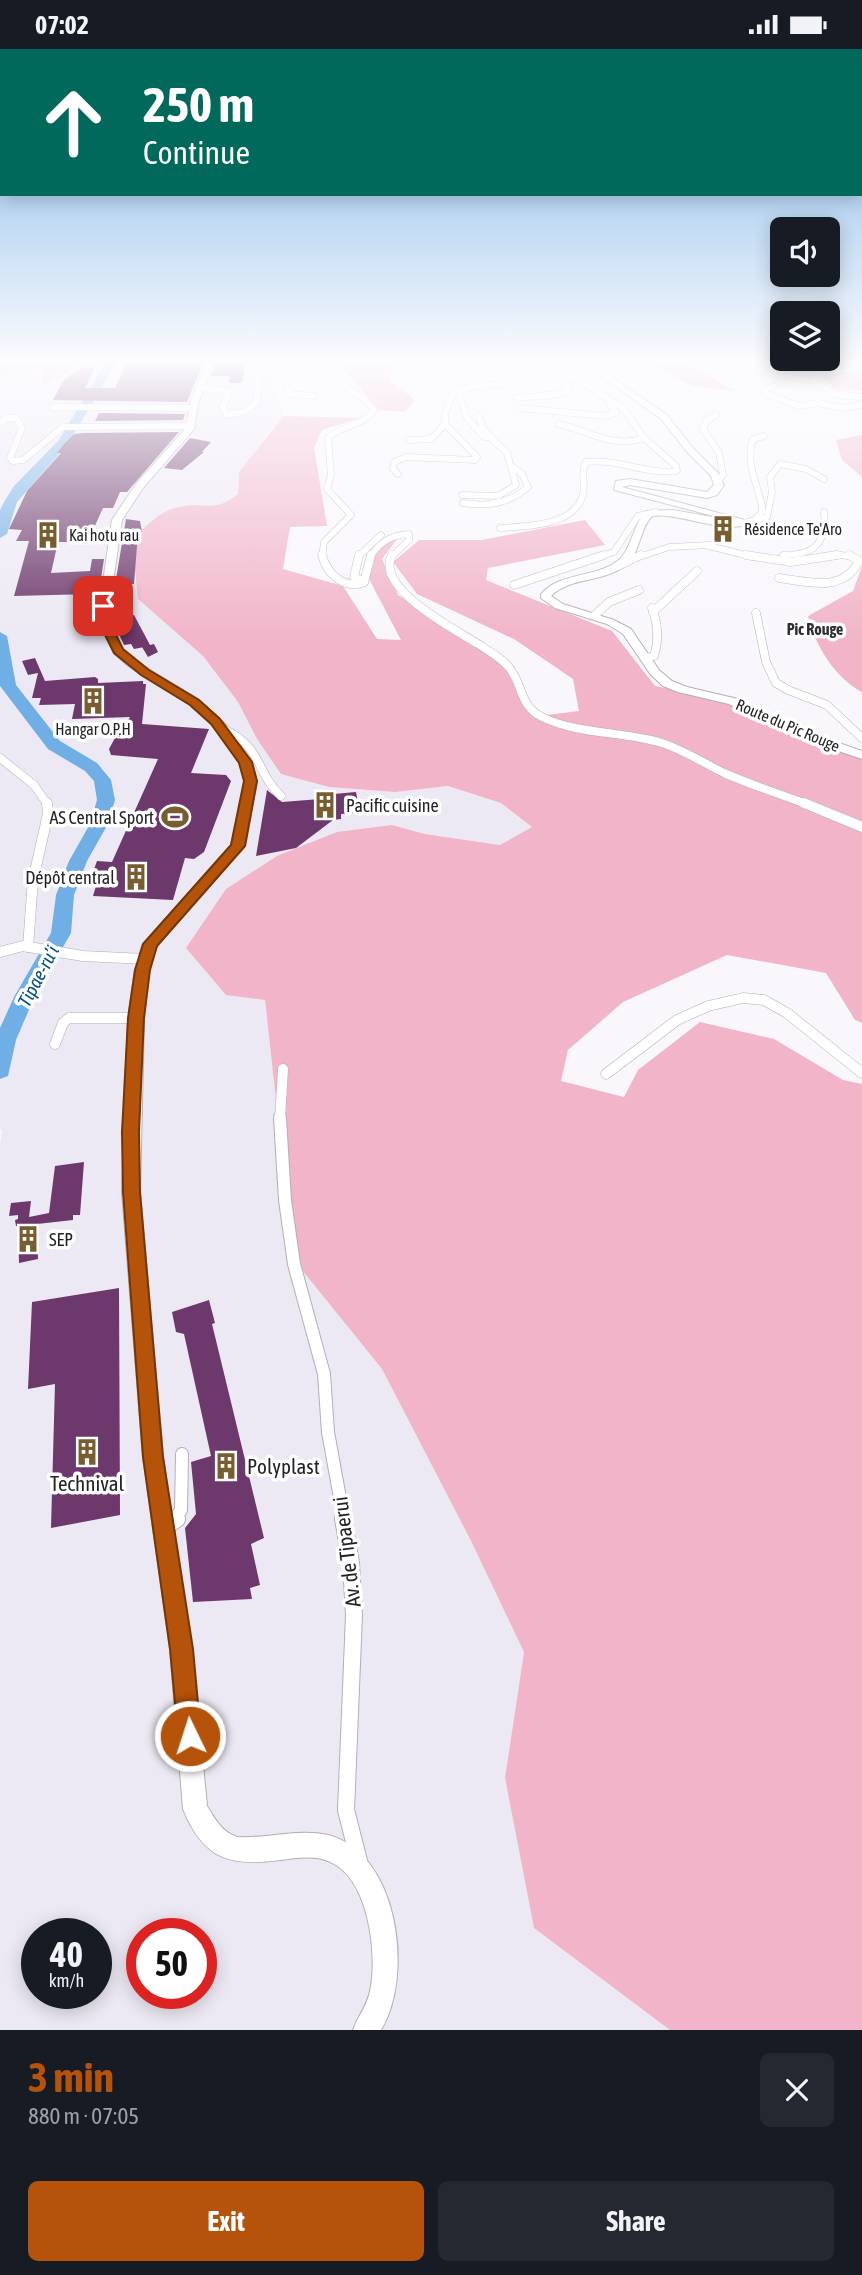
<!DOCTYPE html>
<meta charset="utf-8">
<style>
:root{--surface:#171b24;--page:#242831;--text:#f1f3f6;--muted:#9ea1a6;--accent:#b45309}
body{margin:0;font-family:"Asap Condensed",sans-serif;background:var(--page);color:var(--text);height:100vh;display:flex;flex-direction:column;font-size:26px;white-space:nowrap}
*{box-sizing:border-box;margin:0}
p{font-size:23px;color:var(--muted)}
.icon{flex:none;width:38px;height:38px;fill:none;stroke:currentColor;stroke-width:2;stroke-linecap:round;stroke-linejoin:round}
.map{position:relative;height:1981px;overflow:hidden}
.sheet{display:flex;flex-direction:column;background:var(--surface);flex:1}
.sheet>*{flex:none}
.top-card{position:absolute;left:0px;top:0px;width:863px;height:147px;box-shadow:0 4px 18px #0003;background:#00695c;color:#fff;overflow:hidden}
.fabs{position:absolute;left:770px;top:168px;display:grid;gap:14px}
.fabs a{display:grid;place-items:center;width:70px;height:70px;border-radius:10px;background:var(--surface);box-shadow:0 4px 18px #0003;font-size:35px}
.speed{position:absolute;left:21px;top:1869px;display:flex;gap:14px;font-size:35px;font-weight:700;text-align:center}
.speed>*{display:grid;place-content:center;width:91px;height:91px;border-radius:50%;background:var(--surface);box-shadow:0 4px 18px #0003;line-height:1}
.speed small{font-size:18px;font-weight:400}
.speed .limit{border:10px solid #d22;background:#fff;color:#111}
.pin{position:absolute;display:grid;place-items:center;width:60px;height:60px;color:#fff;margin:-30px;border-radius:14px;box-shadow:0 4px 10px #0006}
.me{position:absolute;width:77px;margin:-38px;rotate:356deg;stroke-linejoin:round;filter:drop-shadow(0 0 5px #0008)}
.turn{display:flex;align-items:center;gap:24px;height:147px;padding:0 28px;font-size:32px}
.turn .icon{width:91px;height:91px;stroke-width:2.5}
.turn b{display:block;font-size:49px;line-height:60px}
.round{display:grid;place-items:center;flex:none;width:74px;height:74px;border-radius:10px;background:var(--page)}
.summary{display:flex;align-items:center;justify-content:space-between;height:119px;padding:0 28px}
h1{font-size:42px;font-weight:700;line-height:52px;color:var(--accent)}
.cta{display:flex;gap:14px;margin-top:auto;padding:14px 28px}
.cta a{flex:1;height:80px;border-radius:10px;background:var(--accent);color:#fff;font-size:28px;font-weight:700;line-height:80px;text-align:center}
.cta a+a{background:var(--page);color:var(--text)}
.status{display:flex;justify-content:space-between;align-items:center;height:49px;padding:0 35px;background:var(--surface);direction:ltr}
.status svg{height:19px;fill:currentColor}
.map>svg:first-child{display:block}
.built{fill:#ede9f4;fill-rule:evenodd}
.green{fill:#f1b4c9}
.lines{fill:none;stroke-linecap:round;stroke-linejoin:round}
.river{fill:#70afe5;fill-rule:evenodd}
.building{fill:#6d386b}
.street-far4-casing{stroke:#b1b0b4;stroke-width:7}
.street-far3-casing{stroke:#b1b0b4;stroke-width:9}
.street-far2-casing{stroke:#b1b0b4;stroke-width:11}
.street-far1-casing{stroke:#b1b0b4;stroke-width:14}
.street-casing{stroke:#b1b0b4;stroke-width:18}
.secondary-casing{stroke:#b1b0b4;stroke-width:2}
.street-far4{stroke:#fff;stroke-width:6}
.street-far3{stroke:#fff;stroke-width:8}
.street-far2{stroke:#fff;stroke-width:10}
.street-far1{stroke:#fff;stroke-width:12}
.street{stroke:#fff;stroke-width:16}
.secondary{fill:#fff;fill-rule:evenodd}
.route{fill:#b45309;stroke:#753606;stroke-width:2}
.labels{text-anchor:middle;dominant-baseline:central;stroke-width:7;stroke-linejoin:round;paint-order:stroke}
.far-poi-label{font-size:16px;fill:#232224;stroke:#fff;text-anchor:start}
.far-neighbourhood-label{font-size:16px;font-weight:bold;fill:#2f2d31;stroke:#fff}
.far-street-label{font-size:16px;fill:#232224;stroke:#fff}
.poi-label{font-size:18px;fill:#232224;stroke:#fff;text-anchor:start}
.water-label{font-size:19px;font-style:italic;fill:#015082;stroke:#fff}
.near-poi-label{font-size:21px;fill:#232224;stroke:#fff;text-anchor:start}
.near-street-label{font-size:21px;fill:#232224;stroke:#fff}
</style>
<div class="status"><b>07:02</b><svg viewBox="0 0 49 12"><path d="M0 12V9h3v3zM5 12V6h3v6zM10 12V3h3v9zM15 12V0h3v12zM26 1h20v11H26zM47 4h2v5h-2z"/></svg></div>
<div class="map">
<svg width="862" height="1981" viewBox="0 0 862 1981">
<rect width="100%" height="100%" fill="#f9f7fc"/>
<path class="built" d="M120,313h157l-7,19 14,35 -46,78 -13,11 -46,2 -41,92 65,57 35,46 19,37 25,35 47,13 66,5 53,-6 53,17 31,24 -31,18 -76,-11 -33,-9 -127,175 19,173 18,97 80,99 89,172 53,111 -19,126 29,150 136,102h-670v-885l2,-15 -2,-1v-752l42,-9 1,17 34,-19 40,1zM37,1885h59v59h-59zM142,1885h59v59h-59z"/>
<g class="green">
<path d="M0,313h120l-3,5 -40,-1 -34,19 -1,-17 -42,9z"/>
<path d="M338,313h58l-7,17 26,21 -10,12 -27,-2 -30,-37 -14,-8z"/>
<path d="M646,313h41l47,29 -42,-5z"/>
<path d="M803,313h59v28h-25z"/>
<path d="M284,367l76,2 -38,12 -8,18 13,78 -37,1 -7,42 60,17 34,53 24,1 -32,-61 -1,-19 11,-14 21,-11 -18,24 16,36 79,48 37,32 25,41 40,-5 -6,-32 -59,-40 -97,-45 -24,-32 26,-22h63l103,-20 20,25 -117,23 -2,12 126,51 43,55 70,14 137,59v264l-7,-3 -29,-47 -99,-18 -104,47 -55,48 -7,31 63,16 14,-27 62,-48 74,17 69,41 19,4v946h-192l-136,-102 -29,-150 19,-126 -53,-111 -89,-172 -80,-99 -18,-97 -19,-173 -39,-5 -40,-47 40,-59 51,-33 60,-24 55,-7 33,9 75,11 32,-18 -31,-24 -53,-17 -53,6 -66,-5 -48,-13 -24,-35 -19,-37 -35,-46 -65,-57 -6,-60c15,-13 27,-28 47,-32 25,-6 35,7 59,-13l1,-22z"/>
<path d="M862,386v42l-20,-17 -6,-20z"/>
<path d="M862,517v126c-27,-14 -47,-47 -54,-76l45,-25z"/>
</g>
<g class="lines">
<g class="river">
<path d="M106,313h11l-50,83 -50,57 -10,32 -7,4v-28l4,-8 10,-16 45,-46z"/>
<path d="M0,583l7,4 9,49 44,56 37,22 14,17 4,20 -7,24 -21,37 -13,34 -3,38 -37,65 -18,42 -8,36 -8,3v-51l14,-31 37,-64 5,-38 13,-34 21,-37 7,-24 -3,-19 -9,-10 -37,-22 -48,-63z"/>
</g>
</g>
<g class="building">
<path d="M127,313h76l-16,40 -134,-2 10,-19 21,-15 11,2 -10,20h30z"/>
<path d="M216,313h26l-1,3h4l-3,18h-13l1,-7h-19z"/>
<path d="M99,364l86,1 -2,6 -88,1z"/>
<path d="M179,383l-52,60h-7l-7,16h-10l-10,22h-14l-6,12h-15l-7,31 39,-2 2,-12h12l-4,26h-7l-2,9 -77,2 15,-55h-13l6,-11 -13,-1 18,-38 34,-38h-4l7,-9 10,-10 9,-1z"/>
<path d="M190,389l21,4 -9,10h2l-22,18 -18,-2z"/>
<path d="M126,470l14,2 2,11 -4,1 -4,51 -19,1z"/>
<path d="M125,565l1,3 8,-2 16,30 4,-1 4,8 -10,5 -6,-10 7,-1 -15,3 -3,-5 -7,1 -13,-28z"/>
<path d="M35,609l10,23 50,-4 3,2v4l45,-2v3h3l-4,40 67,5 -18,44 35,2 5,6 -27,71 -10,7 -9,-1 -12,42 -80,-4 3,-10h-8l9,-25 15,1 46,-103 -47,-4 -2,-6 7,-13h3l11,-19 -58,2 3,-15 -36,1 2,-7h-9l6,-25 -10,2 -6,-14z"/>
<path d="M267,741l15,12 51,-4 1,-4 22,-2 3,16 -5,1v4l-13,1v5l-8,1 -37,28 -40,8z"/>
<path d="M84,1113l-4,53h-7v5l-36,4 1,35 -19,4 -1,-37h-2l-1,-6 3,-1v-4l-9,1 2,-13 20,-2 -2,16 20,-4 6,-47z"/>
<path d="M119,1239l1,227 -69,13 4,-144 -27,5 4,-87z"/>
<path d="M209,1251l6,23 -3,1 52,214 -13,6 9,41 -10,3 2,11 -59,3 -8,-74 11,-14 -5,-52 20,-6 -27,-122 -8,-2 -4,-20z"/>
</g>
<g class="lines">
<defs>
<g id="street-far4">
<path d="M283,313l-3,13 11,19 23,2"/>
<path d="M862,318l-41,5 -8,9 23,13 26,3"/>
<path d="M433,320l55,2 9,-3 -15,-6"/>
<path d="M774,337l-9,4v3l34,13 18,-3 26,5 19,-3"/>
<path d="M199,339l30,3 -6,16 4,8 17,-3 13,-10 1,-21 8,-19"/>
<path d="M464,341l-5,4 8,24 17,19h7l-9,-10 -3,-11"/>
<path d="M516,349l43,-4 11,-5 -3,-5 -36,-22"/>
<path d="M53,358l141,1"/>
<path d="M520,359l84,8 12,-3 -7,-10"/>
<path d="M716,366l-9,5 -4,9 16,24 4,22 -5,5"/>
<path d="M0,374l7,-5h9l6,10 -12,30 3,3 10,-1 40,-33 128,-1"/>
<path d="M559,375c30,7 54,25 85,14"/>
<path d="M409,391l22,-1 14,-15"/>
<path d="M398,425l-5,-5 1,-7 12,-5 69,3 2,-3 -32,-33v-10l8,-22c30,-13 48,2 77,-22l-8,-8"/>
<path d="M462,446l36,1 18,-11 -9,-32 -17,-16"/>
<path d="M463,454c24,4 46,1 65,-16l-6,-13 -11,-8"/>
<path d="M755,470l7,-7v-6c-5,-23 -17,-44 -9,-67l11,-3"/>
<path d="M747,473l20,-5 5,-25 -2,-15 10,-13 26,5 18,10"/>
<path d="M500,479c26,-2 75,-1 83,-34 3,-11 -3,-21 3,-32 31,-4 60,13 91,9l-1,-5 -32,-28 -21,-30 -75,-46"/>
<path d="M705,496l48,12"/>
<path d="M783,506c32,0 44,-12 41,-43"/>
<path d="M322,508l2,-15 27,-27 -24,-26 4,-14 -3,-37c13,-13 36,-12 46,-28l-9,-10 -37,-26v-7l6,-5"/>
<path d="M358,508l23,-22"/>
<path d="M370,508c10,-15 21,-22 39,-23v6l-18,17"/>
<path d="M598,508l16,-5 24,-36 18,-4"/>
<path d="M639,508l30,-10 43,-2"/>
<path d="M827,508l14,-2 14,2"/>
</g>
<g id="street-far3">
<path d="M322,506c5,19 22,35 42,27l7,-27"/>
<path d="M359,506l-5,22 10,5"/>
<path d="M392,506c-18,33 64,75 86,89 11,7 25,15 33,26 12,18 10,37 31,47 37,18 81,14 120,26 22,7 41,20 62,30 27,12 56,21 85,32"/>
<path d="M746,506l45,7 46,-7"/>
<path d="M618,517l23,-11"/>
<path d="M779,529c29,4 65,15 80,-17l-10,-6"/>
<path d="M514,536l90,-30"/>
<path d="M653,563l44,-41"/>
<path d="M756,564l10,49 10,21 12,7 39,15 35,33"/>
<path d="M595,566l14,-13 30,-12"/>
<path d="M647,609l7,-2c5,-16 4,-32 -2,-48"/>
<path d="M222,679c43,21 31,41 59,68"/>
<path d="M0,709l34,27 14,20"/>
</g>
<g id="street-far2">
<path d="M804,754l58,24"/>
<path d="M28,898l5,-67 15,-66 -1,-11"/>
<path d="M0,903l23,-6 60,10 62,3"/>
<path d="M55,995l8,-21 6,-5h67"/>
<path d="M606,1025l71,-54 31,-14 35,-8 21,2 23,13 75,60"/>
<path d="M280,1070l3,-50"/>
</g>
<g id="street-far1">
<path d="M280,1069l5,82 9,64 30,110 4,58 16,88"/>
<path d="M174,1471l7,-10 1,-56"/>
</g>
<g id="street">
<path d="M343,1470l8,44 3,52 -8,195 14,55"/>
<path d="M163,1479l14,-9"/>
</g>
<g id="secondary">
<path d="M206,313h8l-16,41 -4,26 -51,59 -21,32 -14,96 15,34 12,11 63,38 28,26 25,37 6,19 -12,65 -88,100 -8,24 -5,48 -4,174 23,265 29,192 15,157c8,13 15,26 30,31 30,2 61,-9 91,-2 71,18 86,141 53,195h-28c5,-14 14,-24 17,-39 8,-36 -1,-115 -42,-130 -14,-6 -33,-3 -48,-1 -50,7 -77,-1 -97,-51l-13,-160 -27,-192 -21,-265 6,-174 7,-48 8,-26 88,-99 14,-64 -6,-19 -21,-32 -28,-25 -63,-40 -13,-12 -16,-37 14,-96 24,-36 50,-56 4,-25z"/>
<path d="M581,313h9l77,53 26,33 25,25 6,12 -7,10 -10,3 -77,-13 -8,2 130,35c-23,15 -71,-10 -100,-6 -13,14 -11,35 -25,48 -21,19 -56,12 -76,32l12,8 51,16 17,9 28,41 13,11 15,6 51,12 67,32 57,20v8l-65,-22 -68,-33 -51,-12 -15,-6 -12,-11 -28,-41 -16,-10 -52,-16 -14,-10v-4c19,-22 53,-16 75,-32 16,-11 16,-36 30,-51l27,-1 56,10 -115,-30 2,-9 14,-2 77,13 7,-7 -3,-9 -24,-24 -26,-33z"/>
</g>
</defs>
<use href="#street-far4" class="street-far4-casing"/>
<use href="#street-far3" class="street-far3-casing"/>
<use href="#street-far2" class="street-far2-casing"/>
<use href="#street-far1" class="street-far1-casing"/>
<use href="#street" class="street-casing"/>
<use href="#secondary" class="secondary-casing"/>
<use href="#street-far4" class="street-far4"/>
<use href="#street-far3" class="street-far3"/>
<use href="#street-far2" class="street-far2"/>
<use href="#street-far1" class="street-far1"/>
<use href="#street" class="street"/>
<use href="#secondary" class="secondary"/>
</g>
<linearGradient id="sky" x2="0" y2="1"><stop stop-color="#78b2e7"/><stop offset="0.53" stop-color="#fcfbfe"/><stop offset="1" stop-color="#fcfbfe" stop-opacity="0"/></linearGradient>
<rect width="862" height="590" fill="url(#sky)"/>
<path class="route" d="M103,554l6,3 1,17 13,26 26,21 50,30 21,19 32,43 5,19 -12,65 -88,100 -7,24 -6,48 -5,114 1,60 23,265 30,192 8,87 -3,8 -8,4 -9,-4 -3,-8 -8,-87 -27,-192 -20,-265 -1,-60 6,-114 7,-48 8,-26 88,-99 13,-64 -5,-18 -28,-39 -21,-19 -49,-30 -27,-22 -15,-30 -1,-17z"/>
<defs>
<symbol id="building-bare" viewBox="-9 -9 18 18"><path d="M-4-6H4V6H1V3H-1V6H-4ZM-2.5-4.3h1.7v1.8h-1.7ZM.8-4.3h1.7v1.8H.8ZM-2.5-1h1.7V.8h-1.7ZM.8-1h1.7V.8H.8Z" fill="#785d2f" stroke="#fff" stroke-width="2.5" paint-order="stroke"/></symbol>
<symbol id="stadium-bare" viewBox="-9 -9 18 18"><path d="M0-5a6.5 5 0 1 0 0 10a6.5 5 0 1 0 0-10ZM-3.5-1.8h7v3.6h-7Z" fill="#785d2f" stroke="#fff" stroke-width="2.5" paint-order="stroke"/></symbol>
</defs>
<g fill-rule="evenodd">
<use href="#building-bare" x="704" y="461" width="38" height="38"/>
<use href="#building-bare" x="29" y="467" width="38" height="38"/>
<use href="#building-bare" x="74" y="633" width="38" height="38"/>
<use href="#building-bare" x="306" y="737" width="38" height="38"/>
<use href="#stadium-bare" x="156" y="749" width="38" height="38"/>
<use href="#building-bare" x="117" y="809" width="38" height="38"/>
<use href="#building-bare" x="9" y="1171" width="38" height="38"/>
<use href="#building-bare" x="68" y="1384" width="38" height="38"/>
<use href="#building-bare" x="207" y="1398" width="38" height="38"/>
</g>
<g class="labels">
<g class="far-poi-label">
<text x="744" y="480">Résidence Te'Aro</text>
<text x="69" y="486">Kai hotu rau</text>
<text x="93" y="680" text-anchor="middle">Hangar O.P.H</text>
</g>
<g class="far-neighbourhood-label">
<text x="815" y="580">Pic Rouge</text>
</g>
<g class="far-street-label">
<text transform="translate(788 676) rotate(23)">Route du Pic Rouge</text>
</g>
<g class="poi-label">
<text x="346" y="756">Pacific cuisine</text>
<text x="154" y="768" text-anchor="end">AS Central Sport</text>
<text x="115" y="828" text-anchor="end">Dépôt central</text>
<text x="49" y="1190">SEP</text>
</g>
<g class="water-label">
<text transform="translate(38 927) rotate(-62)">Tipae-ru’i</text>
</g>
<g class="near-poi-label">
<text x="247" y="1417">Polyplast</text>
<text x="87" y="1434" text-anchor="middle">Technival</text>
</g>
<g class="near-street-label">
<text transform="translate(346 1503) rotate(-97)">Av. de Tipaerui</text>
</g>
</g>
</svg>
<div class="fabs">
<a><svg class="icon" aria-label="sound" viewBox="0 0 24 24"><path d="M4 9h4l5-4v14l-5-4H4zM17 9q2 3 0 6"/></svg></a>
<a><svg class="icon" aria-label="layers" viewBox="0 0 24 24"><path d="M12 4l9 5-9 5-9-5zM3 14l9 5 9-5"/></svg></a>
</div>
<div class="speed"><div>40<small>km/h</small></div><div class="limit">50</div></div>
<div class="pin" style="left:103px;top:557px;background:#d93025"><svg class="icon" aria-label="arrive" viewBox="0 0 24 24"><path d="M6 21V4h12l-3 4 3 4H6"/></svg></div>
<svg class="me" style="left:190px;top:1687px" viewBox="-20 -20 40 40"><circle r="17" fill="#b45309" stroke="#fff" stroke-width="3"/><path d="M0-11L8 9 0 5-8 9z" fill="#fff"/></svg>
<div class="top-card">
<div class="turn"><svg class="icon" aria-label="ahead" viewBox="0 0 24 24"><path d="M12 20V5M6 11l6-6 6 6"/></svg><div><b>250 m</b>Continue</div></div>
</div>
</div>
<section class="sheet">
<div class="summary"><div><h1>3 min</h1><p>880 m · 07:05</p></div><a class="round"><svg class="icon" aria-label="close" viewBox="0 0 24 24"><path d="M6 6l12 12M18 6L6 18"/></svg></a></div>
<div class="cta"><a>Exit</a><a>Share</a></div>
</section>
